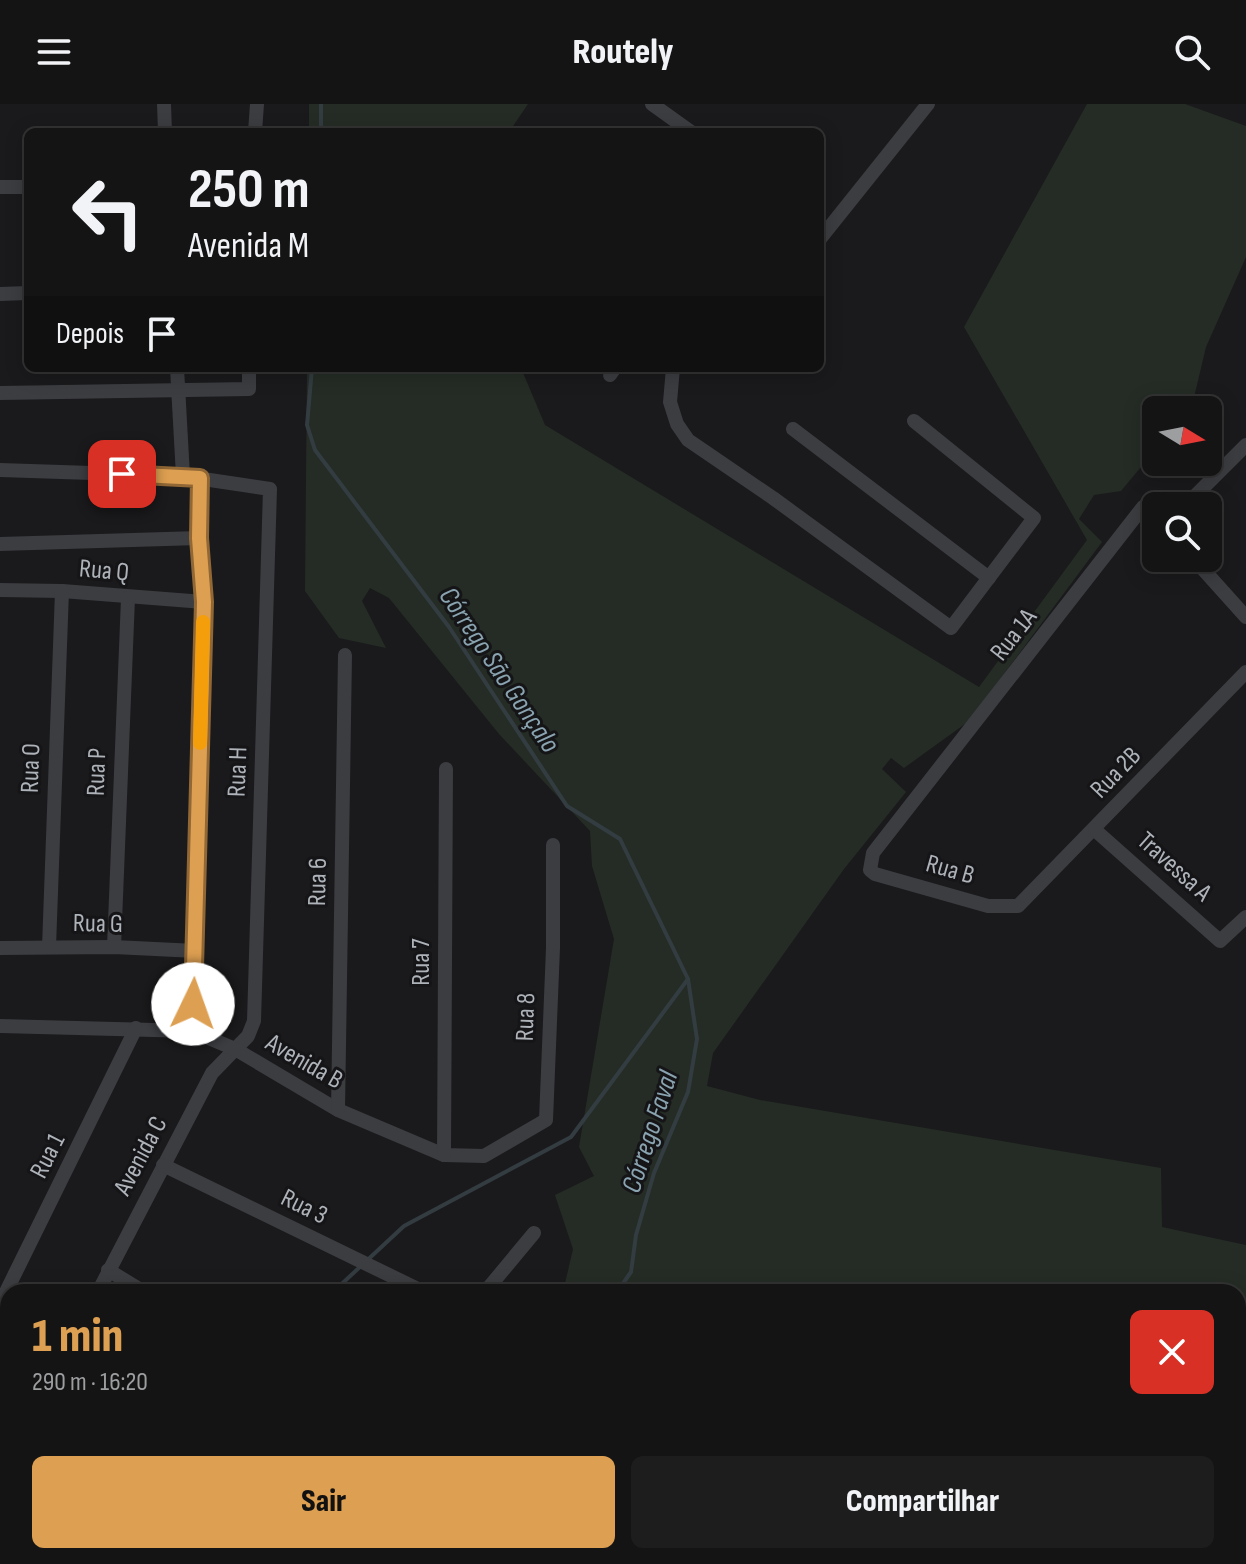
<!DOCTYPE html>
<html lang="pt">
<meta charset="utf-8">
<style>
:root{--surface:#141415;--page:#1d1d1e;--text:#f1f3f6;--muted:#9d9ea0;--line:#333334;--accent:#dd9f51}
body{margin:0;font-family:"Sofia Sans Condensed",sans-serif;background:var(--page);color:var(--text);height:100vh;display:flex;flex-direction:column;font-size:30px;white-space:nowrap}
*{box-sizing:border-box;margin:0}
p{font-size:26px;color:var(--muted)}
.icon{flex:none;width:44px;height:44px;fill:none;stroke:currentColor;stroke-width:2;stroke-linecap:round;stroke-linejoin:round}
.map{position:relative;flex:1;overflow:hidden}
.panel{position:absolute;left:0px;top:1180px;width:1246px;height:280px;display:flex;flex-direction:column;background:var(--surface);border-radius:24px 24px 0 0;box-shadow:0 4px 20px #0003,0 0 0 2px var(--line)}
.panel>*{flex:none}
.guide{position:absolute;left:24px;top:24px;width:800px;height:244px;border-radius:12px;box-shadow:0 4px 20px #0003,0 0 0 2px var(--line);background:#141415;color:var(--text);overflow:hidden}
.needle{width:52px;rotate:100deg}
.controls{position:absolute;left:1142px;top:292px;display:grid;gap:16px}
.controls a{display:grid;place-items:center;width:80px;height:80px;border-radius:12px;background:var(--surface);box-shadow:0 4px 20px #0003,0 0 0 2px var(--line);font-size:40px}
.pin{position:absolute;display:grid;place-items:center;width:68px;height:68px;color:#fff;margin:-34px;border-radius:16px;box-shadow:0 4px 12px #0006}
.me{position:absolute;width:88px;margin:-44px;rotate:3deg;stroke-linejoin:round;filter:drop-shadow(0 0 6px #0008)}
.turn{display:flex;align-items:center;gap:28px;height:168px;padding:0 32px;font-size:36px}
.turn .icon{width:104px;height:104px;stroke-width:2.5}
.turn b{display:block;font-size:56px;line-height:68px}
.then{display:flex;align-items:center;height:76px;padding:0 32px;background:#0003;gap:16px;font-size:30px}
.round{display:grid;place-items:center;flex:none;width:84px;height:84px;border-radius:12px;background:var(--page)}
.head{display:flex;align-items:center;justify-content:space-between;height:136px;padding:0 32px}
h1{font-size:48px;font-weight:800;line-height:60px;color:var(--accent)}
.button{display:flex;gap:16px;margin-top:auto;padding:16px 32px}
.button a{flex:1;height:92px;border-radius:12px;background:var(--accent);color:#111;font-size:32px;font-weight:800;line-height:92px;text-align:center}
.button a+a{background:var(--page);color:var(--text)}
header{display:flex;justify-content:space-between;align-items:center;height:104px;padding:0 32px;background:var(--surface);font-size:36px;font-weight:800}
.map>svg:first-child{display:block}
.green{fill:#252c25}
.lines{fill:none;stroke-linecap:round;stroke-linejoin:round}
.stream{stroke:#333c41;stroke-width:4}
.minor{stroke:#3c3d41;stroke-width:14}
.route-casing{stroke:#906735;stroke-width:20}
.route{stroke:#dd9f51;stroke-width:14}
.slow{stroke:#f59e0b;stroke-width:14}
.labels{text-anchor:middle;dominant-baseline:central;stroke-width:6;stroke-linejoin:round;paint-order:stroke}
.street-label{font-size:26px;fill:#aeb3ba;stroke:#151517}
.water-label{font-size:28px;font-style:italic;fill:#8aa3b0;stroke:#151517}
</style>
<header><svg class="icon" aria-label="menu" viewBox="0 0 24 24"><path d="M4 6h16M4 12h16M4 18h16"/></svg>Routely<svg class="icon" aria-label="search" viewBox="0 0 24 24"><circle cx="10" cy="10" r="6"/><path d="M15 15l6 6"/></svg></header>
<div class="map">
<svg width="1246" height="1460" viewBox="0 0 1246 1460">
<rect width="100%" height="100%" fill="#1a1a1c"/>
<g class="green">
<path d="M309,0h219l-19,28h-200z"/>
<path d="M1087,0h98l61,22v131l-40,90 -15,63h-35v39l-35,42 -27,4 -15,24 23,23 -133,179 -65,47 -13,-10 -9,11 24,23 -62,77 -131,184 -6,33 53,14 401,68 1,59 84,18v56l-8,-1v-8h-675l10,-43 -18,-54 39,-19 -15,-29 35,-208 -22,-73 -2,-35 -91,-97 -110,-136 -19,-10 -8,13 24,47 -47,-10 -34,-47 2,-223h214l24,57 434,262 108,-147 -123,-213z"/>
<path d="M286,1452h324l-2,8h-329z"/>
</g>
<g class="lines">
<g class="stream">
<path d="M321,28v-28"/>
<path d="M312,264l-5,57 8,25 134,177 118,179 53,33 68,140 9,60 -9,53 -34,81 -18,62 -5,37 -14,20"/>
<path d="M333,1188l71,-66 167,-89 117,-158"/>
<path d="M0,1448l8,-2"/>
<path d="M514,1460l6,-8"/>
</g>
<g class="minor">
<path d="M164,0l1,28"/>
<path d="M652,0l39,28"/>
<path d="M255,28l2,-28"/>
<path d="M0,83h28"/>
<path d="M820,135l108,-135"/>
<path d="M0,190l28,-1"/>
<path d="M177,264l6,108"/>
<path d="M673,264l-3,34 7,22 11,16 85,58 178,130 83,-110 -120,-97"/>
<path d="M610,271l5,-7"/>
<path d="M0,289l249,-4v-21"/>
<path d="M793,325l196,149"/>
<path d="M0,366l183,6 87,13 -16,532 -6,15 -36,37 -114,219"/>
<path d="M1185,402l61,-61"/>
<path d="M1156,415l-13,-12 -270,346 -3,17 5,4 113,32h30l228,-234"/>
<path d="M0,440l199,-6"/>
<path d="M1193,454l53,59"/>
<path d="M0,486l62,1 142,11"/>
<path d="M1095,726l125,111 26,-24"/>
<path d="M49,843l13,-356"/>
<path d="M114,843l14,-349"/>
<path d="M0,844l114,-1 82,4"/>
<path d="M0,922l192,5 43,18 103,61 106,45 40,1 62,-36 7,-172v-103"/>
<path d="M192,927l12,-429 -5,-64 1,-60"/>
<path d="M338,1006l7,-455"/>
<path d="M444,1051l2,-386"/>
<path d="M163,1061l261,127"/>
<path d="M108,1166l36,22"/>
<path d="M485,1188l49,-59"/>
<path d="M0,1200l136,-276"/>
<path d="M0,1312l8,-6"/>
<path d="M1238,1393l8,1"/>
<path d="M0,1425h8"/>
<path d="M239,1452l6,8"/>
<path d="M96,1460l13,-8"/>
<path d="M262,1460l7,-8"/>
</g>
</g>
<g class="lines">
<defs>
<path id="route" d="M122,370l78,4 -1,60 5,64 -11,402"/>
</defs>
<use href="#route" class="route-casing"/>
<use href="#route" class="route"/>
<path class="slow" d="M200,639l3,-121"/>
</g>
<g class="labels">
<g class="street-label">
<text transform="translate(104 467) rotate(5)">Rua Q</text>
<text transform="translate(1014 531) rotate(-52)">Rua 1A</text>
<text transform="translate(31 664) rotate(-88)">Rua O</text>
<text transform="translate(97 668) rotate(-88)">Rua P</text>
<text transform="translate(238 668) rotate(-88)">Rua H</text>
<text transform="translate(1116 669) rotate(-46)">Rua 2B</text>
<text transform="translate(1174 763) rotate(42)">Travessa A</text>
<text transform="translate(950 766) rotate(16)">Rua B</text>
<text transform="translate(318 778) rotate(-89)">Rua 6</text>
<text transform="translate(98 820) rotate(1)">Rua G</text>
<text transform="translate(421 858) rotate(-90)">Rua 7</text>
<text transform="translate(526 913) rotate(-88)">Rua 8</text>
<text transform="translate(304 958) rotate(30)">Avenida B</text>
<text transform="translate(48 1052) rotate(-63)">Rua 1</text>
<text transform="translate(141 1052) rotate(-62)">Avenida C</text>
<text transform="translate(304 1103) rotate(26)">Rua 3</text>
</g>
<g class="water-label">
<text transform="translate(499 566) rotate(56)">Córrego São Gonçalo</text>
<text transform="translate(650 1028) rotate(-72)">Córrego Faval</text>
</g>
</g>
</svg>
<div class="controls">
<a><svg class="needle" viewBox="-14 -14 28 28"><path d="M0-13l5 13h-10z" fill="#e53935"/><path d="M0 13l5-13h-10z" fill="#9d9ea0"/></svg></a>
<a><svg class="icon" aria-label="search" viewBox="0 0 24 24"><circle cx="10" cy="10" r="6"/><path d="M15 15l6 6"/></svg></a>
</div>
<div class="pin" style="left:122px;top:370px;background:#d93025"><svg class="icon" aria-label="arrive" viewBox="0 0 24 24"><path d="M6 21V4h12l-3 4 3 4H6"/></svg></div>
<svg class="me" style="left:193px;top:900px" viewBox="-20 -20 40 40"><circle r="19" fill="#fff"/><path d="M0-13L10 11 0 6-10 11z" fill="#dd9f51"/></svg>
<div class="guide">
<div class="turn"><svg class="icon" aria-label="left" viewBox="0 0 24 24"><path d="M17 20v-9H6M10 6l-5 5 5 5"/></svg><div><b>250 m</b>Avenida M</div></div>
<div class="then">Depois<svg class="icon" aria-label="arrive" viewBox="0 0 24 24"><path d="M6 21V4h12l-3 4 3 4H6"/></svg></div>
</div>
<section class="panel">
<div class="head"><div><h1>1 min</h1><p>290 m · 16:20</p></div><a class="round" style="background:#d93025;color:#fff"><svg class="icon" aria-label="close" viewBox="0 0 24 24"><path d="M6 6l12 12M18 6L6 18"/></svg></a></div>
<div class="button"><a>Sair</a><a>Compartilhar</a></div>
</section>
</div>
